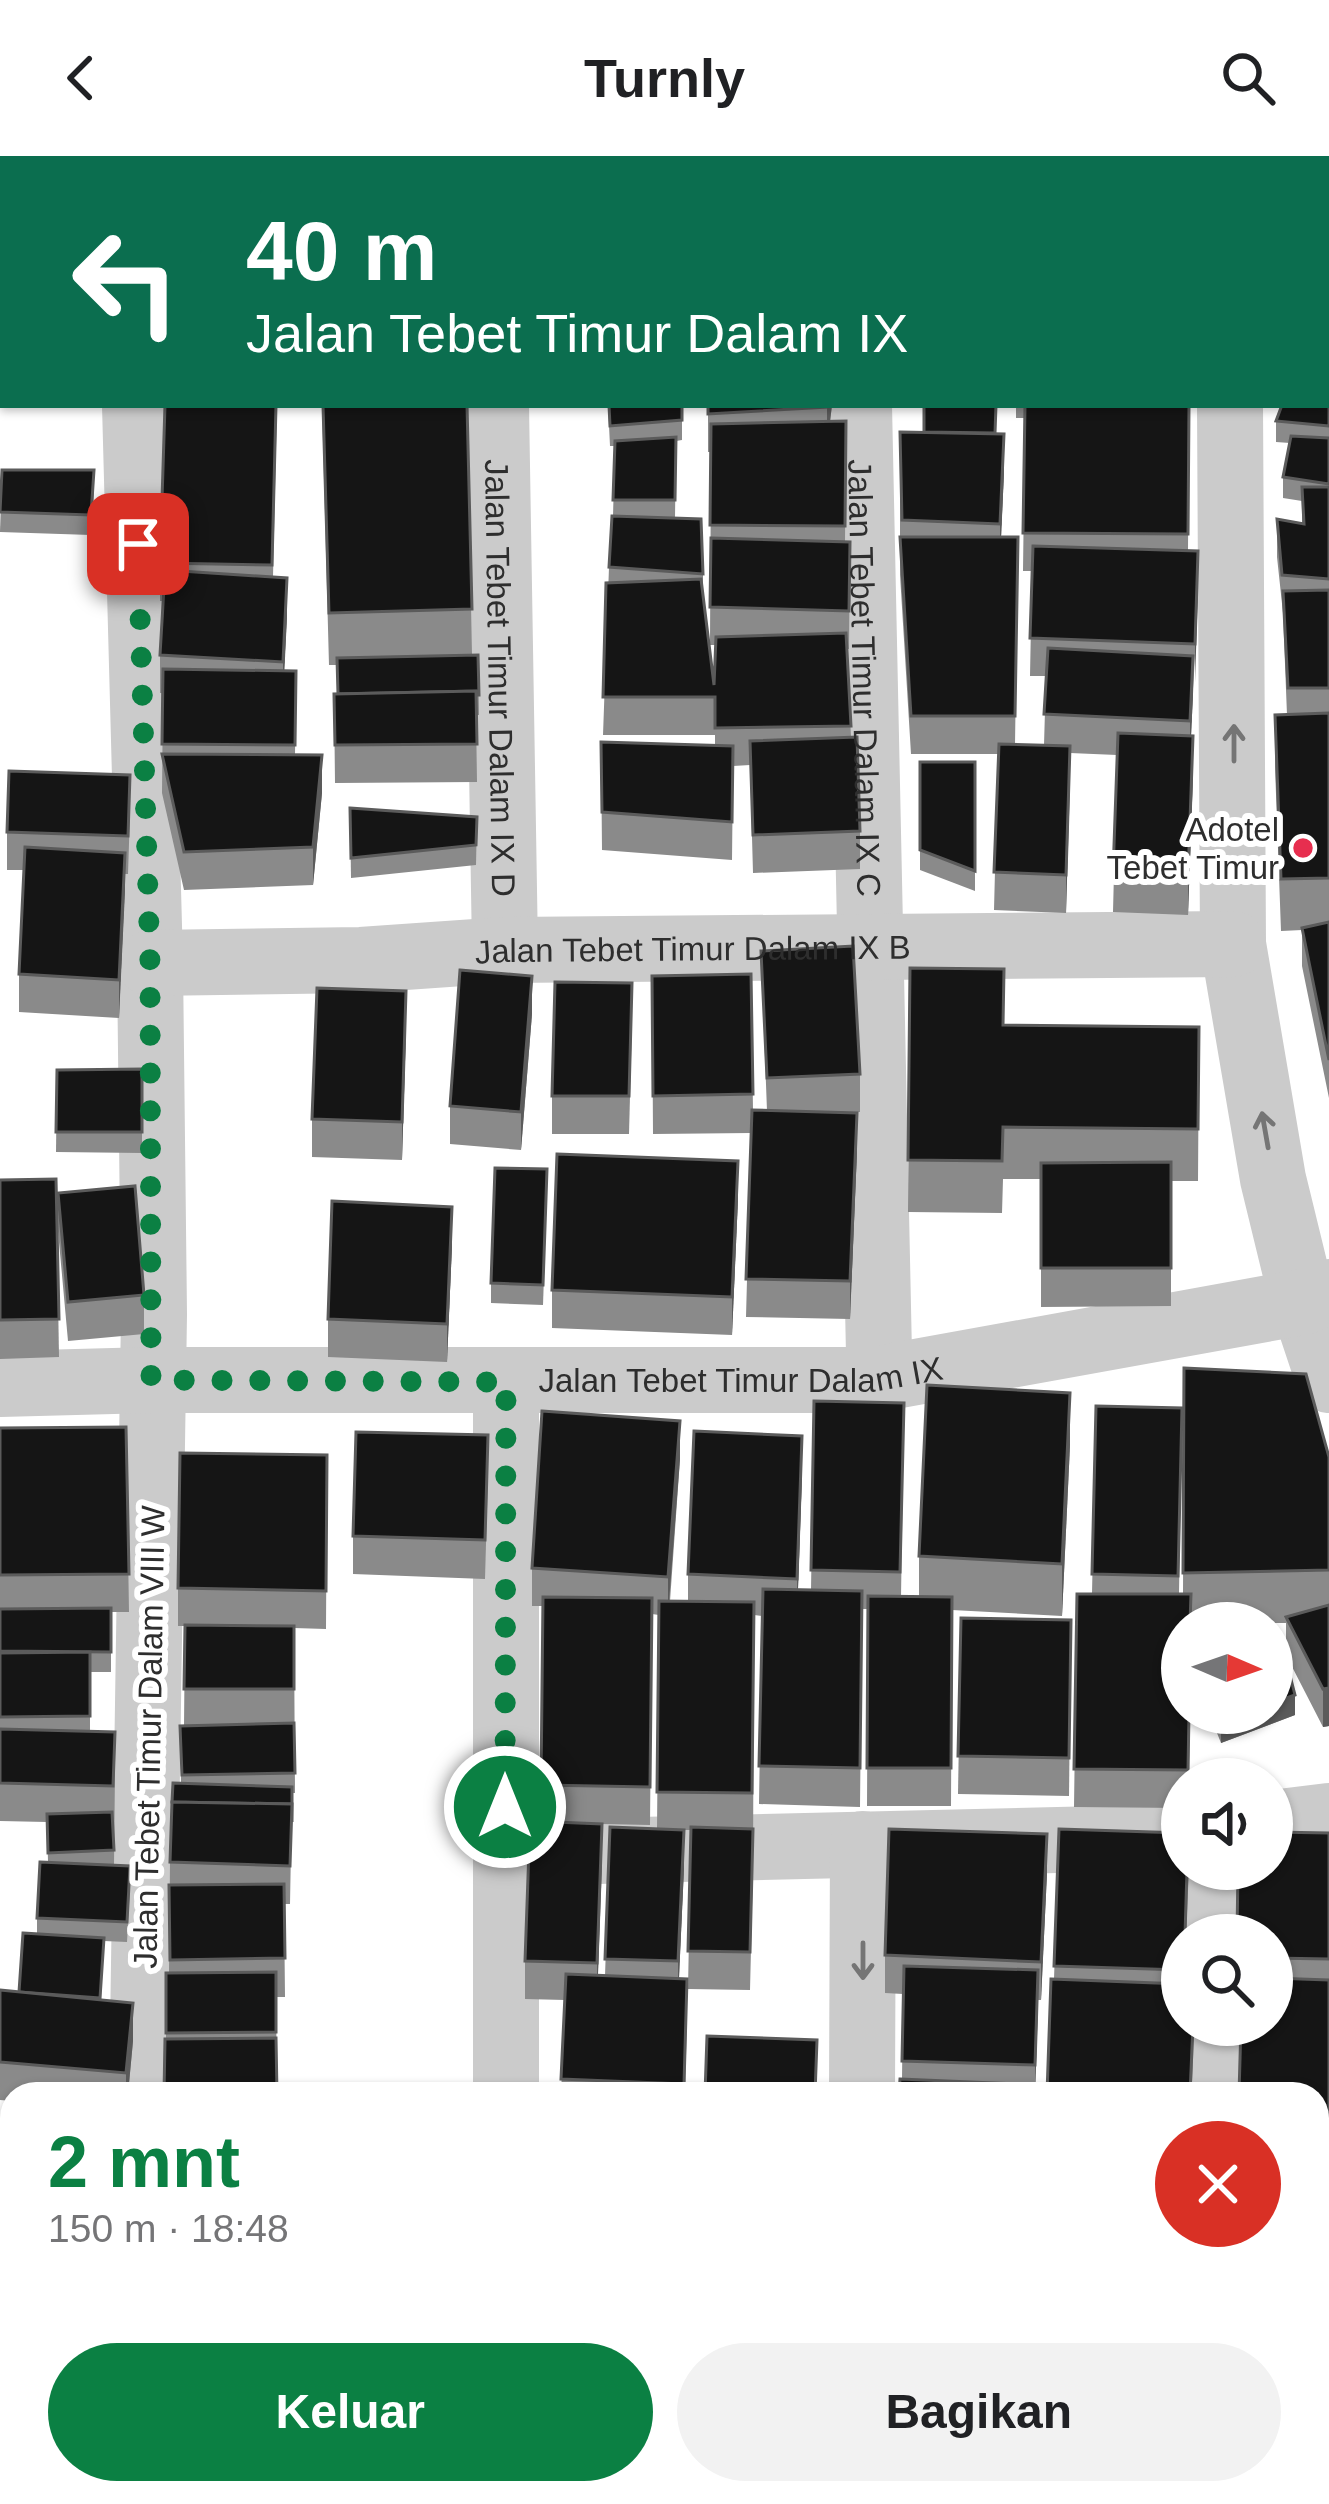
<!DOCTYPE html>
<html lang="id">
<meta charset="utf-8">
<style>
:root{--surface:#fff;--page:#f2f2f2;--text:#202124;--muted:#757577;--accent:#0b8043}
body{margin:0;font-family:Helvetica,sans-serif;background:var(--page);color:var(--text);height:100vh;display:flex;flex-direction:column;font-size:45px;white-space:nowrap}
*{box-sizing:border-box;margin:0}
p{font-size:39px;color:var(--muted)}
.icon{flex:none;width:66px;height:66px;fill:none;stroke:currentColor;stroke-width:2;stroke-linecap:round;stroke-linejoin:round}
.map{position:relative;flex:1;overflow:hidden}
.sheet{position:absolute;left:0px;top:1926px;width:1329px;height:423px;display:flex;flex-direction:column;background:var(--surface);border-radius:36px 36px 0 0;box-shadow:0 3px 9px #0004}
.sheet>*{flex:none}
.guide{position:absolute;left:0px;top:0px;width:1329px;height:252px;box-shadow:0 3px 9px #0004;background:#0b6e4f;color:#fff;overflow:hidden}
.needle{width:78px;rotate:92deg}
.tools{position:absolute;left:1161px;top:1446px;display:grid;gap:24px}
.tools a{display:grid;place-items:center;width:132px;height:132px;border-radius:50%;background:var(--surface);box-shadow:0 3px 9px #0004;font-size:60px}
.pin{position:absolute;display:grid;place-items:center;width:102px;height:102px;color:#fff;margin:-51px;border-radius:24px;box-shadow:0 6px 18px #0006}
.me{position:absolute;width:132px;margin:-66px;rotate:0deg;stroke-linejoin:round;filter:drop-shadow(0 0 9px #0008)}
.turn{display:flex;align-items:center;gap:42px;height:252px;padding:0 48px;font-size:54px}
.turn .icon{width:156px;height:156px;stroke-width:2.5}
.turn b{display:block;font-size:84px;line-height:102px}
.round{display:grid;place-items:center;flex:none;width:126px;height:126px;border-radius:63px;background:var(--page)}
.overview{display:flex;align-items:center;justify-content:space-between;height:204px;padding:0 48px}
h1{font-size:72px;font-weight:700;line-height:90px;color:var(--accent)}
.button{display:flex;gap:24px;margin-top:auto;padding:24px 48px}
.button a{flex:1;height:138px;border-radius:72px;background:var(--accent);color:#fff;font-size:48px;font-weight:700;line-height:138px;text-align:center}
.button a+a{background:var(--page);color:var(--text)}
header{display:flex;justify-content:space-between;align-items:center;height:156px;padding:0 48px;background:var(--surface);font-size:54px;font-weight:700}
.map>svg:first-child{display:block}
.lines{fill:none;stroke-linecap:round;stroke-linejoin:round}
.street{stroke:#cbcbcb;stroke-width:66}
.wall{fill:#8a8a8a;fill-rule:evenodd}
.shaded-wall{fill:#5b5b5b}
.building{fill:#151515;stroke:#5b5b5b;stroke-width:3}
.oneway{stroke:#757575}
.route{stroke:#0b8043;stroke-width:21;stroke-dasharray:0 37.8}
.poi-dot{fill:#e72e4f;stroke:#fff;stroke-width:4.5}
.labels{text-anchor:middle;dominant-baseline:central;stroke-width:12;stroke-linejoin:round;paint-order:stroke}
.street-label{font-size:33px;fill:#2e2e2e;stroke:#fff}
.poi-label{font-size:33px;fill:#2e2e2e;stroke:#fff;text-anchor:end}
</style>
<header><svg class="icon" aria-label="back" viewBox="0 0 24 24"><path d="M15 5l-7 7 7 7"/></svg>Turnly<svg class="icon" aria-label="search" viewBox="0 0 24 24"><circle cx="10" cy="10" r="6"/><path d="M15 15l6 6"/></svg></header>
<div class="map">
<svg width="1329" height="2348" viewBox="0 0 1329 2348">
<rect width="100%" height="100%" fill="#fff"/>
<g class="lines">
<g class="street">
<path d="M128,0v3"/>
<path d="M494,0l1,3"/>
<path d="M855,0v3"/>
<path d="M1226,0v3"/>
<path d="M135,249l15,558 4,351 -12,780"/>
<path id="s1" d="M496,249l9,545"/>
<path id="s2" d="M859,249l20,949 -7,26"/>
<path d="M1230,249l3,539 40,235 30,123 26,78"/>
<path id="s3" d="M150,807l211,-3 144,-10 728,-6"/>
<path d="M506,1227v711"/>
<path id="s4" d="M0,1228l151,-4h721l431,-78 26,-10"/>
<path d="M1272,1667l57,-7"/>
<path d="M514,1697l668,-16"/>
<path d="M1216,1713l3,66"/>
<path d="M1224,1869l2,69"/>
<path d="M862,1938l1,-250"/>
<path d="M507,2337v11"/>
<path d="M135,2348l1,-11"/>
<path d="M860,2348l1,-11"/>
<path d="M1222,2348v-11"/>
</g>
</g>
<g class="wall">
<rect x="321" y="0" width="133" height="3"/>
<rect x="604" y="0" width="70" height="3"/>
<path d="M1329,0v942l-27,-132v-36l-21,1 -6,-164v-52h12l-4,-102 -6,-56v-38l25,4v-22l-19,-3v-21l7,-34 -14,-1v-21l50,-16v-246z"/>
<path d="M165,249h112l-4,172 14,39 -3,54 12,1 -1,84 27,38 -9,92 -129,5 -22,-97 1,-100h-3v-38l3,-54h-3v-38z"/>
<path d="M322,249h145l5,250h6l1,60h-3l1,67 -142,1 -1,-89h4l-1,-29h-8z"/>
<path d="M608,249h74v35l-6,1 -1,77 28,56v20l11,91 1,-40h-5l1,-193h-3v-47h124l-2,17 16,-1 -1,121h5l-1,107h-2l4,89 9,93v38l-107,4 -3,-108 -17,1 -1,94 -130,-10 -1,-108 114,4v-11h-112l6,-168 4,-51 2,-70h-5z"/>
<path d="M1016,249h173l-1,146 10,39 -7,146 2,38 -5,141 -75,-3 4,-157 -47,-2 -4,160 -72,-3 4,-156h-87l-11,-179v-143l96,2 8,38 -3,65h17l-3,207 29,1 2,-69h-16l2,-105h-9l2,-153h-9z"/>
<path d="M2,314l92,20 -3,45 -91,-3z"/>
<path d="M920,606h55v129l-55,-21z"/>
<path d="M350,652l127,9 -1,48 -125,13z"/>
<path d="M130,657l-2,61h-3l-6,144 -100,-6v-38l5,-104h-17v-38z"/>
<path d="M761,795l99,123v38h-11l8,39 -7,168 -104,-2 5,-184 -98,1 -1,-158 99,-2 2,136 14,1z"/>
<path d="M910,812l93,57 196,2 -1,154h-27v125l-130,1v-128h-38l-1,34 -94,-1z"/>
<path d="M532,858l-11,136 -71,-6v-38z"/>
<path d="M632,865l-3,113h-77v-38z"/>
<path d="M406,873l-4,131 -90,-3v-38z"/>
<path d="M142,913v84l-86,-1 1,-82z"/>
<path d="M56,1023l3,178 -59,2v-179z"/>
<path d="M547,1034l-4,115 -52,-2v-20z"/>
<path d="M58,1037l86,102v39l-76,7 -10,-110z"/>
<path d="M738,1043l-6,136 -180,-7v-38z"/>
<path d="M452,1089l-5,117 -119,-5v-38z"/>
<path d="M1184,1212l145,89v269l-6,1 -37,-72v-32h-104l8,90 -1,66h-7v29l-108,-1 3,-213h15l4,-188 86,2 -3,186h4z"/>
<path d="M814,1245l90,2 -3,194h18v-41l151,-111 -8,171 -110,-6 -1,196h-84l1,-197h-6l-2,198 -101,-3 3,-188 -8,-1 -1,252 -3,123 -62,-1 3,-159h-13l6,38 -5,110 8,39 -2,77h-156h32l4,-94 -40,-1v-38l16,-139 2,-216h-11v-38l148,-109 -10,142h18v-27l114,-100 -4,116h13zM652,1458l7,1 -2,214 -47,-2 -5,149 -7,-1 4,-151 48,1z"/>
<path d="M126,1271l3,185h-18v60h-21v59l25,39 -1,96 16,21 -3,55 -23,-1 -3,59 32,41 -5,53h-116v7l-12,-1v-110l19,2 18,-58v-16l11,-56 -1,-40 -47,-1v-393z"/>
<path d="M327,1299l-1,174 -32,-1 1,165h-3l-2,111h-6l1,93h-9l1,97 -111,-55v-66l3,-1 1,-110 11,-79 -1,-57h4l1,-100h-7v-38z"/>
<path d="M488,1317l-3,106 -132,-5v-38z"/>
<path d="M961,1462l110,2 -2,176 -111,-2z"/>
<path d="M1209,1557h63l23,2 -74,28z"/>
<path d="M1059,1673l130,40 -3,66h-4v90h12l-2,69 -138,-115z"/>
<path d="M1329,1677v671l-12,-11v-399l-45,-69v-90z"/>
<path d="M1047,1717l-6,127h-3l-3,94h-136l3,-14 1,-86 -18,-1v-38z"/>
<path d="M12,2000v337h86v3l21,8h-119v-347z"/>
<rect x="155" y="2337" width="136" height="11"/>
</g>
<g class="shaded-wall">
<path d="M827,249h5l-5,40z"/>
<path d="M1004,278v38l-4,90v-38z"/>
<path d="M1198,395v39l-3,92v-38z"/>
<path d="M287,422v38l-4,84v-38z"/>
<path d="M1193,500v38l-3,65v-38z"/>
<path d="M1193,580v38l-5,141v-38z"/>
<path d="M1070,590v38l-4,129v-38z"/>
<path d="M322,599v38l-9,92v-38z"/>
<path d="M125,697v38l-6,127v-38z"/>
<path d="M532,820v38l-11,136v-38z"/>
<path d="M406,835v38l-4,131v-38z"/>
<path d="M857,957v38l-7,168v-38z"/>
<path d="M738,1005v38l-6,136v-38z"/>
<path d="M452,1051v38l-5,117v-38z"/>
<path d="M1070,1237v52l-8,171v-52z"/>
<path d="M680,1265v38l-12,156v-38z"/>
<path d="M802,1280v38l-5,143v-38z"/>
<path d="M1329,1532v38l-6,1v-38z"/>
<path d="M1295,1539v20l-74,28v-21l25,-9h26v-10z"/>
<path d="M602,1668v38l-5,139v-38z"/>
<path d="M684,1674v38l-6,131v-38z"/>
<path d="M1047,1678v39l-6,127v-38z"/>
<path d="M1038,1814v38l-3,86v-29z"/>
<path d="M133,1847v38l-5,53h-2v-21z"/>
</g>
<g class="building">
<rect x="149" y="0" width="150" height="3"/>
<path d="M321,0h133l-133,2z"/>
<rect x="697" y="0" width="147" height="3"/>
<rect x="902" y="0" width="108" height="3"/>
<rect x="1029" y="0" width="146" height="3"/>
<path d="M1257,0h72v84h-3v-81h-69z"/>
<rect x="1326" y="95" width="3" height="58"/>
<rect x="1326" y="187" width="3" height="44"/>
<path d="M1326,242h3v28l-53,-5 6,-16h44z"/>
<path d="M165,249h111l-4,160 -112,-2z"/>
<path d="M323,249h144l5,204 -143,4z"/>
<path d="M609,249h73v15l-72,6z"/>
<path d="M708,249h119v2l-119,7z"/>
<path d="M924,249h72l-1,28 -71,-1z"/>
<path d="M1025,249h164l-1,129 -165,-1z"/>
<path d="M846,265l-1,105 -135,-1 1,-101z"/>
<path d="M900,276l104,2 -4,90 -98,-4z"/>
<path d="M1291,280l38,2v46l-46,-7z"/>
<path d="M676,281l-1,63h-62l2,-59z"/>
<path d="M2,314h92l-3,45 -91,-3z"/>
<path d="M1302,331h27v92l-47,-4 -5,-56 27,5z"/>
<path d="M612,360l89,3 2,55 -94,-7z"/>
<path d="M900,381h118l-3,179h-104z"/>
<path d="M711,382l139,4 -1,69 -139,-4z"/>
<path d="M1033,390l165,5 -3,93 -165,-6z"/>
<path d="M165,414l122,8 -4,84 -123,-7z"/>
<path d="M701,423l13,106 2,-48 130,-4 5,93 -136,2v-31h-112l3,-114z"/>
<path d="M1329,434v98h-41l-5,-97z"/>
<path d="M1048,492l145,8 -3,65 -146,-7z"/>
<path d="M478,499l1,40h-3v-4l-138,3 -1,-36z"/>
<path d="M163,513l133,2 -1,74 -133,-1z"/>
<path d="M476,535l1,53 -142,1 -1,-51z"/>
<path d="M1329,557v165l-48,1 -6,-164z"/>
<path d="M1118,577l75,3 -5,141 -75,-3z"/>
<path d="M857,581l3,94 -107,4 -3,-94z"/>
<path d="M601,586l132,4 -1,76 -130,-10z"/>
<path d="M999,588l71,2 -4,129 -72,-3z"/>
<path d="M162,598l160,1 -9,92 -129,5z"/>
<path d="M920,606h55v109l-55,-21z"/>
<path d="M9,615l121,4 -2,61 -121,-4z"/>
<path d="M350,652l127,9 -1,28 -125,13z"/>
<path d="M25,691l100,6 -6,127 -100,-6z"/>
<path d="M1329,766v138l-27,-132z"/>
<path d="M853,790l7,128 -93,4 -6,-127z"/>
<path d="M910,812l94,1 -1,56 196,2 -1,102 -195,-2 -1,34 -94,-1z"/>
<path d="M460,814l72,6 -11,136 -71,-6z"/>
<path d="M751,818l2,120 -100,2 -1,-120z"/>
<path d="M555,826l77,1 -3,113h-77z"/>
<path d="M317,832l89,3 -4,131 -90,-3z"/>
<path d="M142,913v63h-86l1,-62z"/>
<path d="M752,954l105,3 -7,168 -104,-2z"/>
<path d="M557,998l181,7 -6,136 -180,-7z"/>
<path d="M1171,1006v106h-130v-105z"/>
<path d="M495,1012l52,1 -4,116 -52,-2z"/>
<path d="M56,1023l3,140 -59,1v-140z"/>
<path d="M135,1030l9,109 -76,7 -10,-109z"/>
<path d="M332,1045l120,6 -5,117 -119,-5z"/>
<path d="M1184,1212l122,6 23,83v113l-146,3z"/>
<path d="M927,1229l143,8 -8,171 -143,-8z"/>
<path d="M814,1245l90,2 -4,169 -89,-2z"/>
<path d="M1096,1250l86,2 -4,168 -86,-2z"/>
<path d="M542,1255l138,10 -12,156 -136,-9z"/>
<path d="M126,1271l3,147 -129,1v-147z"/>
<path d="M694,1275l108,5 -5,143 -109,-5z"/>
<path d="M356,1276l132,3 -3,105 -132,-4z"/>
<path d="M180,1297l147,2 -1,136 -148,-3z"/>
<path d="M763,1433l99,2 -2,177 -101,-2z"/>
<path d="M1077,1438h114l-1,29h-8v90h7l-1,57 -114,-1z"/>
<path d="M868,1440l84,1 -1,171h-84z"/>
<path d="M543,1441l109,1 -2,189 -109,-2z"/>
<path d="M659,1445l95,1 -2,191 -95,-1z"/>
<path d="M1329,1449v83l-6,1 -37,-72z"/>
<path d="M111,1452v44l-111,-1v-42z"/>
<path d="M961,1462l110,2 -2,138 -111,-2z"/>
<path d="M185,1469l109,1v63h-110z"/>
<path d="M1279,1477l16,62 -23,8v-68z"/>
<path d="M90,1496v64l-90,1v-64z"/>
<path d="M1217,1557h29l-25,9z"/>
<path d="M294,1567l1,50 -113,2 -2,-49z"/>
<path d="M0,1573l115,3 -2,54 -113,-3z"/>
<path d="M173,1627l119,4v35v-18l-120,-2z"/>
<path d="M172,1646l120,2 -2,62 -120,-4z"/>
<path d="M112,1656l2,38 -66,3 -1,-39z"/>
<path d="M530,1665l72,3 -5,139 -72,-2z"/>
<path d="M610,1671l74,3 -6,131 -73,-2z"/>
<path d="M691,1671l62,2 -3,123 -62,-1z"/>
<path d="M889,1673l158,5 -6,128 -156,-7z"/>
<path d="M1059,1673l123,4v36h5l-2,66h-3v35l-128,-4z"/>
<path d="M1272,1676l57,1v126l-57,-1v-23h-35l1,-66h34z"/>
<path d="M40,1706l90,4 -3,56 -90,-4z"/>
<path d="M284,1728l1,74 -115,2 -1,-75z"/>
<path d="M23,1777l81,5 -4,60 -81,-6z"/>
<path d="M904,1810l134,4 -3,95 -133,-4z"/>
<path d="M276,1816v60l-110,1v-60z"/>
<path d="M566,1818l121,5 -3,105 -123,-5z"/>
<path d="M1272,1822l57,2v132l-12,-1v-17h-78l2,-69h31z"/>
<path d="M1051,1823l131,5v41h11l-3,69h-143z"/>
<path d="M0,1834l133,13 -7,70 -126,-11z"/>
<path d="M707,1880l110,4 -2,54h-110z"/>
<path d="M276,1882l1,56h-113l1,-55z"/>
<path d="M900,1923l116,5v10h-117z"/>
<path d="M1317,1981h12v95l-12,-1z"/>
<path d="M12,2000v92h-12v-91z"/>
<rect x="1317" y="2093" width="12" height="86"/>
<path d="M12,2121v100l-12,1v-100z"/>
<path d="M1317,2183l12,1v164h-72v-11h60z"/>
<rect x="0" y="2231" width="12" height="88"/>
<path d="M0,2335h12v2l107,4 -3,7h-116z"/>
<rect x="532" y="2337" width="130" height="11"/>
<rect x="904" y="2337" width="124" height="11"/>
<rect x="1039" y="2337" width="138" height="11"/>
</g>
<defs><path id="oneway-shaft" d="M-6 0H5M1.5-3L5.5 0L1.5 3" fill="none" stroke-width="1.6" stroke-linecap="round" stroke-linejoin="round" transform="scale(3)"/></defs>
<g class="oneway">
<use href="#oneway-shaft" transform="translate(1234 587) rotate(-90)"/>
<use href="#oneway-shaft" transform="translate(1265 974) rotate(-100)"/>
<use href="#oneway-shaft" transform="translate(863 1805) rotate(90)"/>
</g>
<g class="lines">
<path class="route" d="M138,388l12,419 1,417 355,2 -1,425"/>
</g>
<circle class="poi-dot" cx="1303" cy="692" r="12"/>
<g class="labels">
<g class="street-label">
<text stroke="none"><textPath href="#s2" startOffset="273">Jalan Tebet Timur Dalam IX C</textPath></text>
<text stroke="none"><textPath href="#s1" startOffset="273">Jalan Tebet Timur Dalam IX D</textPath></text>
<text stroke="none"><textPath href="#s3" startOffset="543">Jalan Tebet Timur Dalam IX B</textPath></text>
<text stroke="none"><textPath href="#s4" startOffset="741">Jalan Tebet Timur Dalam IX</textPath></text>
<text transform="translate(149 1581) rotate(-89)">Jalan Tebet Timur Dalam VIII W</text>
</g>
<g class="poi-label">
<text x="1279" y="673">Adotel<tspan x="1279" dy="38">Tebet Timur</tspan></text>
</g>
</g>
</svg>
<div class="tools">
<a><svg class="needle" viewBox="-14 -14 28 28"><path d="M0-13l5 13h-10z" fill="#e53935"/><path d="M0 13l5-13h-10z" fill="#757577"/></svg></a>
<a><svg class="icon" aria-label="sound" viewBox="0 0 24 24"><path d="M4 9h4l5-4v14l-5-4H4zM17 9q2 3 0 6"/></svg></a>
<a><svg class="icon" aria-label="search" viewBox="0 0 24 24"><circle cx="10" cy="10" r="6"/><path d="M15 15l6 6"/></svg></a>
</div>
<div class="pin" style="left:138px;top:388px;background:#d93025"><svg class="icon" aria-label="arrive" viewBox="0 0 24 24"><path d="M6 21V4h12l-3 4 3 4H6"/></svg></div>
<svg class="me" style="left:505px;top:1651px" viewBox="-20 -20 40 40"><circle r="17" fill="#0b8043" stroke="#fff" stroke-width="3"/><path d="M0-11L8 9 0 5-8 9z" fill="#fff"/></svg>
<div class="guide">
<div class="turn"><svg class="icon" aria-label="left" viewBox="0 0 24 24"><path d="M17 20v-9H6M10 6l-5 5 5 5"/></svg><div><b>40 m</b>Jalan Tebet Timur Dalam IX</div></div>
</div>
<section class="sheet">
<div class="overview"><div><h1>2 mnt</h1><p>150 m · 18:48</p></div><a class="round" style="background:#d93025;color:#fff"><svg class="icon" aria-label="close" viewBox="0 0 24 24"><path d="M6 6l12 12M18 6L6 18"/></svg></a></div>
<div class="button"><a>Keluar</a><a>Bagikan</a></div>
</section>
</div>
